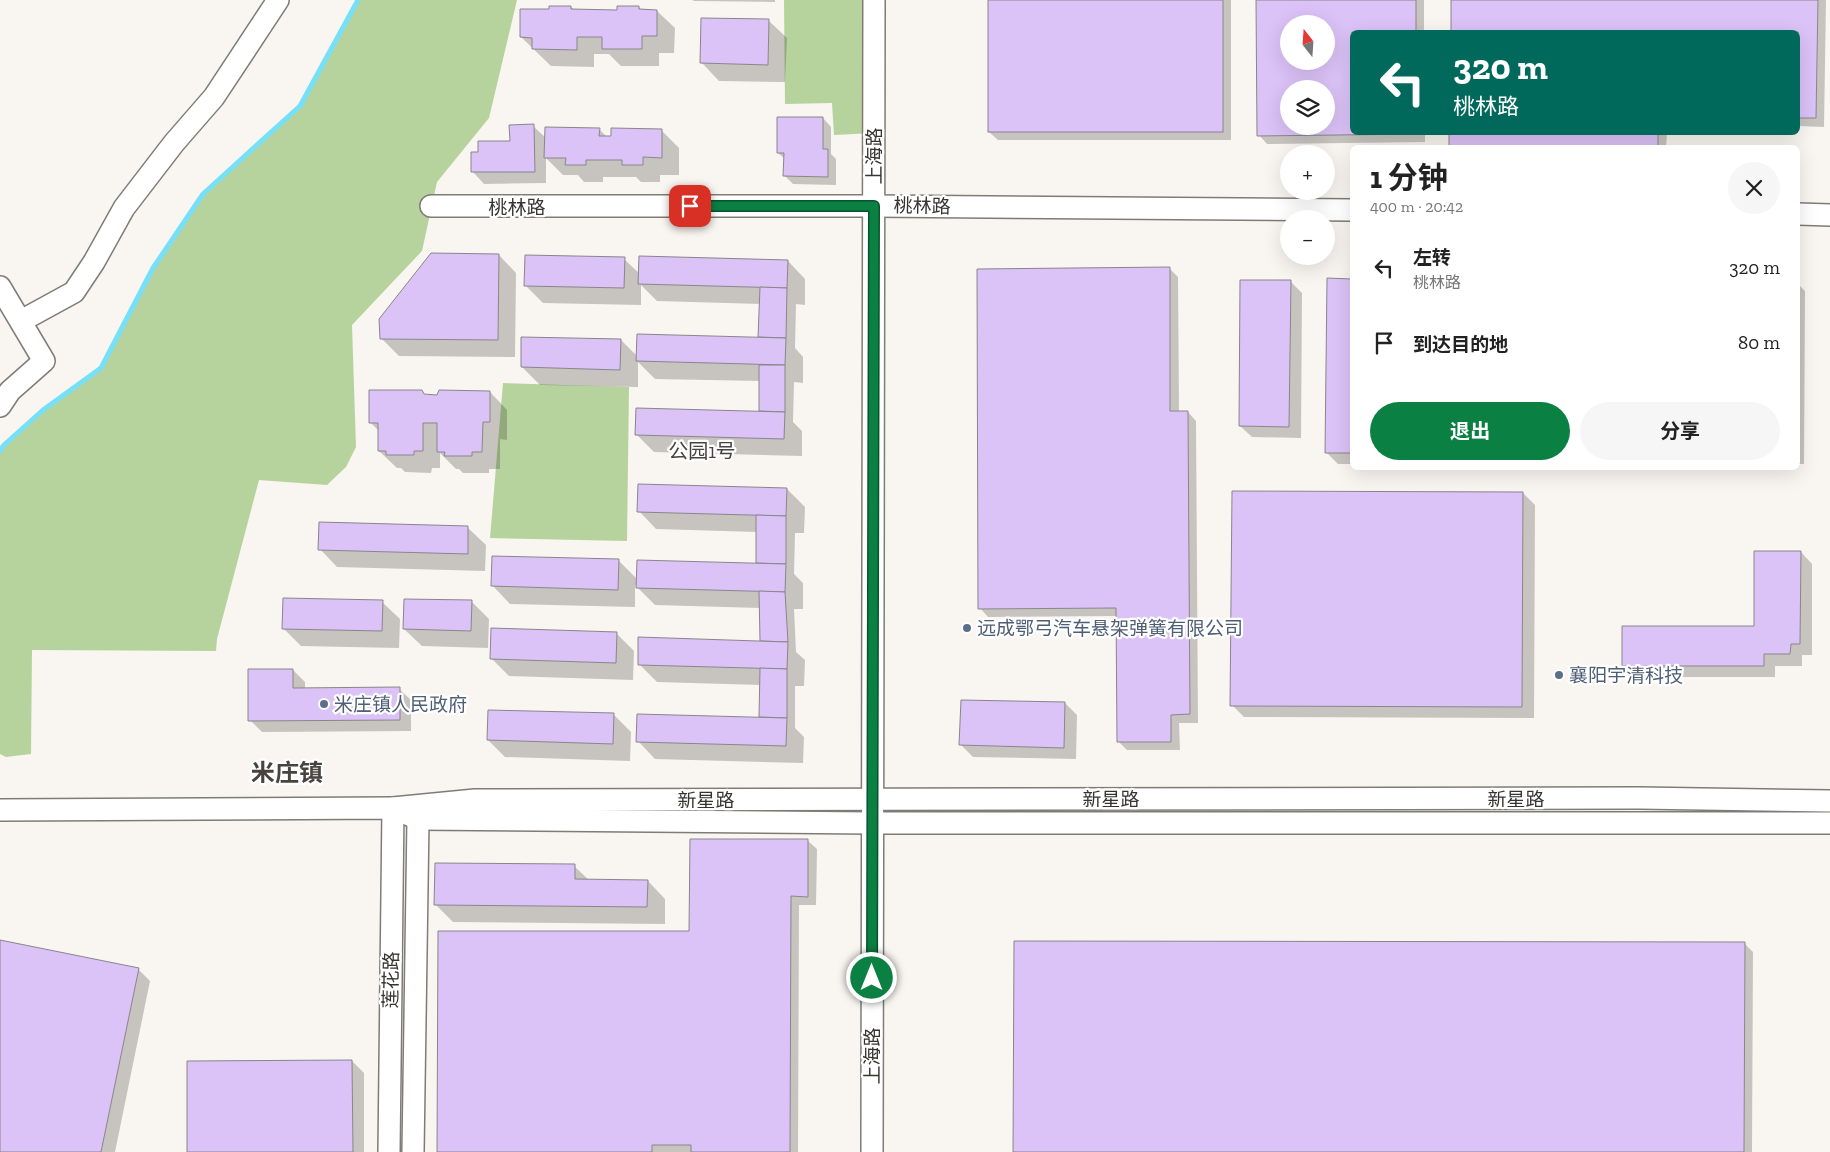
<!DOCTYPE html>
<html lang="zh">
<meta charset="utf-8">
<style>
:root{--surface:#fff;--page:#f6f6f6;--text:#222;--muted:#767676;--accent:#0b8043}
body{margin:0;font-family:"Zilla Slab","Noto Sans SC",serif;background:var(--page);color:var(--text);height:100vh;display:flex;flex-direction:column;font-size:19px;white-space:nowrap}
*{box-sizing:border-box;margin:0}
p{font-size:16px;color:var(--muted)}
.icon{flex:none;width:28px;height:28px;fill:none;stroke:currentColor;stroke-width:2;stroke-linecap:round;stroke-linejoin:round}
.map{position:relative;flex:1;overflow:hidden}
.panel{position:absolute;left:1350px;top:145px;width:450px;height:325px;display:flex;flex-direction:column;background:var(--surface);border-radius:8px;box-shadow:0 5px 20px #0002}
.panel>*{flex:none}
.banner{position:absolute;left:1350px;top:30px;width:450px;height:105px;border-radius:8px;box-shadow:0 5px 20px #0002;background:#00695c;color:#fff;overflow:hidden}
.needle{width:32px;rotate:343deg}
.controls{position:absolute;left:1280px;top:15px;display:grid;gap:10px}
.controls a{display:grid;place-items:center;width:55px;height:55px;border-radius:50%;background:var(--surface);box-shadow:0 5px 20px #0002;font-size:25px}
.pin{position:absolute;display:grid;place-items:center;width:42px;height:42px;color:#fff;margin:-21px;border-radius:10px;box-shadow:0 2px 8px #0006}
.me{position:absolute;width:55px;margin:-28px;rotate:0deg;stroke-linejoin:round;filter:drop-shadow(0 0 4px #0008)}
.turn{display:flex;align-items:center;gap:18px;height:105px;padding:0 20px;font-size:22px}
.turn .icon{width:65px;height:65px;stroke-width:2.5}
.turn b{display:block;font-size:35px;line-height:42px}
.round{display:grid;place-items:center;flex:none;width:52px;height:52px;border-radius:26px;background:var(--page)}
.overview{display:flex;align-items:center;justify-content:space-between;height:85px;padding:0 20px}
h1{font-size:30px;font-weight:700;line-height:38px}
.primary-button{display:flex;gap:10px;margin-top:auto;padding:10px 20px}
.primary-button a{flex:1;height:58px;border-radius:30px;background:var(--accent);color:#fff;font-size:20px;font-weight:700;line-height:58px;text-align:center}
.primary-button a+a{background:var(--page);color:var(--text)}
ul{padding:0;list-style:none}
li{display:flex;align-items:center;gap:15px;height:75px;padding:0 20px}
li div{flex:1}
li b{display:block;font-size:19px}
li em{font-style:normal}
.map>svg:first-child{display:block}
.green{fill:#b7d39d}
.shadow{fill:#0003;fill-rule:evenodd}
.lines{fill:none;stroke-linecap:round;stroke-linejoin:round}
.stream{stroke:#76e0f8;stroke-width:5}
.building{fill:#dbc2f7;stroke:#88868b;fill-rule:evenodd}
.minor-casing{stroke:#7f7c77;stroke-width:24}
.minor{stroke:#fff;stroke-width:21}
.route-casing{stroke:#07532c;stroke-width:12}
.route{stroke:#0b8043;stroke-width:9}
.service-dot{fill:#5c6f8a;stroke:#fff;stroke-width:2}
.labels{text-anchor:middle;dominant-baseline:central;stroke-width:4.5;stroke-linejoin:round;paint-order:stroke}
.street-label{font-size:19px;fill:#363432;stroke:#fff}
.service-label{font-size:19px;fill:#4e5e75;stroke:#fff;text-anchor:start}
.neighbourhood-label{font-size:20px;fill:#474440;stroke:#fff}
.district-label{font-size:24px;font-weight:bold;fill:#474440;stroke:#fff}
</style>
<div class="map">
<svg width="1830" height="1152" viewBox="0 0 1830 1152">
<rect width="100%" height="100%" fill="#f9f5f0"/>
<g class="green">
<path d="M358,0h159l-28,118 -52,64 -15,69 -70,74 4,122 -10,20 -19,18 -68,-5 -42,159 -1,12 -184,-1 -1,104 -25,3 -6,-3v-303l4,-6 39,-35 58,-42 52,-100 50,-74 97,-88z"/>
<path d="M784,0h90v133l-40,2 -2,-32 -47,1z"/>
<path d="M503,383l126,4 -2,154 -137,-3z"/>
</g>
<g class="shadow">
<path d="M692,0h83v2l-81,-1z"/>
<path d="M989,0h242v140h-233l-9,-8z"/>
<path d="M1258,0h166v32h-72v100h73v10l-158,2 -8,-9zM1289,24h37v37h-37zM1289,89h37v37h-37z"/>
<path d="M1452,0h374l-2,127 -26,-1v-94h-346z"/>
<path d="M571,7l3,3 44,1 21,-4 3,4h15l18,17 -1,25h-15v13h-38l-12,-12h-15v13l-43,-1 -30,-29 29,-27z"/>
<path d="M769,21l18,17 -2,44 -66,-1 -17,-18z"/>
<path d="M823,118l8,9v27l5,5v26l-43,-1 -8,-8v-17l-7,-6z"/>
<path d="M533,126l13,12 53,-9 8,8 54,-7 18,18v27h-19v7h-19l-5,-5h-33v5h-19l-6,-7h-15l-17,-17v25l-62,1 -11,-12 6,-19 32,-11z"/>
<path d="M1450,132h217l-1,16h-216z"/>
<path d="M499,255l17,18 -1,84 -116,-1 -18,-18z"/>
<path d="M624,259l16,15 148,-13 17,18v26l-9,-1 -1,44 8,9v26l-9,-1 -1,40 9,9v25l-148,-4 -17,-17 124,-23 -1,-31 -105,-2 -17,-17v25l-98,-2 -18,-18 99,-27 17,17 122,-19 1,-34 -104,-3 -16,-16v20l-98,-2 -18,-18z"/>
<path d="M1169,268l9,9 1,135h9l8,9 2,302h-19l1,27h-53l-9,-9v-125l-130,1 -8,-9z"/>
<path d="M1329,280h23v184h-14l-12,-12z"/>
<path d="M1290,281l12,12 -1,145 -49,-1 -12,-11z"/>
<path d="M1798,284l7,7 -1,173h-6z"/>
<path d="M422,391l4,5h12l52,-4 17,18v30l-7,-1v30h-11v4h-26l-4,-4h-3l-16,-16v15h-8l-1,5 -26,-1 -4,-4h-4l-18,-17 1,-19 -10,-10z"/>
<path d="M787,489l18,18 -1,26h-9l-1,41 9,9v26h-9l2,43 9,8 -1,26h-9v42l9,9 -1,26 -148,-4 -17,-18 122,-22 1,-34 -104,-3 -18,-18 124,-22 -2,-2 -1,-32 -105,-3 -20,-20v22l-125,-3 -17,-18 125,-26 20,20 121,-15 -2,-2v-31l-101,-3 -17,-18z"/>
<path d="M1523,493l12,12 -1,213 -290,-1 -12,-12z"/>
<path d="M468,528l18,17 -1,26 -148,-4 -17,-18z"/>
<path d="M1801,552l11,12v91h-10v11h-27v11h-140l-12,-12 132,-38z"/>
<path d="M471,601l18,18 -1,29 -66,-2 -18,-17z"/>
<path d="M382,602l18,17 -1,29 -98,-2 -18,-18z"/>
<path d="M616,633l18,18 -1,29 -124,-4 -18,-18z"/>
<path d="M293,670l12,12v7h94l12,11v31l-149,1 -12,-12z"/>
<path d="M1065,703l12,12 -1,44 -103,-2 -12,-12z"/>
<path d="M613,714l18,18 -1,29 -125,-4 -17,-17z"/>
<path d="M808,841l9,8 -1,56h-17l-1,247h-360l252,-219z"/>
<path d="M574,866l15,14 59,1 17,18v25l-212,-2 -18,-18z"/>
<path d="M0,941l138,28 12,12 -35,171h-115z"/>
<path d="M1744,943l9,9 -1,200h-737z"/>
<path d="M352,1061l12,12v79h-175z"/>
</g>
<g class="lines">
<path class="stream" d="M0,451l4,-6 39,-35 58,-42 52,-100 50,-74 97,-88 58,-106"/>
</g>
<g class="building">
<rect x="988" y="0" width="235" height="132"/>
<path d="M1256,0h160v32h-64v100h65v2l-160,2zM1289,24h37v37h-37zM1289,89h37v37h-37z"/>
<path d="M1451,0h367l-2,118h-18v-86h-347z"/>
<path d="M549,6h22v3l46,1v-4h22v3l18,1v26h-15v13h-40v-12h-25v13l-45,-1v-11l-12,-1v-28h29z"/>
<path d="M701,18l68,1 -1,46 -68,-2z"/>
<path d="M777,117h46v32h5v28l-45,-1 1,-23h-7z"/>
<path d="M534,124l1,48h-64v-20h7v-11h32l-1,-16z"/>
<path d="M545,127l55,1 -1,8h12v-8l51,1v29l-19,-1v8h-21v-5h-36v5h-21l1,-7h-22z"/>
<rect x="1449" y="132" width="209" height="16"/>
<path d="M431,253l68,1 -1,86 -118,-1 -1,-20z"/>
<path d="M525,255l100,2 -1,31 -100,-2z"/>
<path d="M639,256l149,4 -1,28 -149,-4z"/>
<path d="M1170,267v144h18l2,303 -19,1v27h-54l-1,-134 -138,1 -1,-340z"/>
<path d="M1327,278l25,1v174h-27z"/>
<path d="M1240,280h51l-2,147 -50,-1z"/>
<path d="M760,287l27,1 -1,50 -28,-1z"/>
<path d="M637,334l149,4 -1,27 -149,-4z"/>
<path d="M521,337l100,2 -1,31 -99,-3z"/>
<path d="M759,365h26v47l-26,-1z"/>
<path d="M369,390h53l2,4 13,1 2,-5 51,1v31h-7l-1,30h-10v4h-28l1,-4h-8v-29h-14v28h-9v4h-28v-4h-8v-28h-9z"/>
<path d="M636,408l149,4 -1,27 -149,-4z"/>
<path d="M638,484l149,4 -1,28 -149,-4z"/>
<path d="M1232,491l291,1 -1,215 -292,-1z"/>
<path d="M756,515l30,1v48l-30,-1z"/>
<path d="M319,522l149,4v28l-150,-4z"/>
<path d="M1754,551h47l-1,93h-9l-1,10h-26v12h-142v-40h132z"/>
<path d="M492,556l127,3 -1,31 -127,-4z"/>
<path d="M637,560l149,4 -1,28 -149,-4z"/>
<path d="M759,591l26,1 3,50 -28,-1z"/>
<path d="M283,598l100,2 -1,31 -100,-2z"/>
<path d="M404,599l68,1 -1,31 -68,-2z"/>
<path d="M491,628l126,4 -1,31 -126,-4z"/>
<path d="M638,637l150,5 -1,27 -149,-4z"/>
<path d="M760,668l27,1v49l-28,-1z"/>
<path d="M248,669h45v19l107,-1v33l-152,1z"/>
<path d="M961,700l104,2 -1,46 -105,-3z"/>
<path d="M488,710l126,3 -1,31 -126,-4z"/>
<path d="M637,714l150,4 -1,28 -150,-4z"/>
<path d="M690,839h118v58l-17,-1 -1,256h-99v-7h-39v7h-215l1,-221h251z"/>
<path d="M435,863l140,1v15l73,1 -1,27 -213,-2z"/>
<path d="M0,940l139,28 -38,184h-101z"/>
<path d="M1014,941l731,1 -1,210h-731z"/>
<path d="M352,1060l1,92h-166v-91z"/>
</g>
<g class="lines">
<defs>
<g id="minor">
<path d="M431,206h443l478,4"/>
<path d="M1798,214l32,1"/>
<path d="M0,287l44,74 -34,30 -10,15"/>
<path d="M21,321l53,-29 20,-30 30,-54 50,-65 40,-46 64,-97"/>
<path d="M0,810l393,-2 25,11 454,4h958"/>
<path d="M389,1152l4,-344 82,-8 1164,-2 191,3"/>
<path d="M413,1152l5,-333"/>
<path d="M872,1152l2,-1152"/>
</g>
</defs>
<use href="#minor" class="minor-casing"/>
<use href="#minor" class="minor"/>
</g>
<g class="lines">
<defs>
<path id="route" d="M690,206h184l-2,772"/>
</defs>
<use href="#route" class="route-casing"/>
<use href="#route" class="route"/>
</g>
<g class="service-dot">
<circle cx="967" cy="628" r="5"/>
<circle cx="1559" cy="675" r="5"/>
<circle cx="324" cy="704" r="5"/>
</g>
<g class="labels">
<g class="street-label">
<text transform="translate(874 156) rotate(-90)">上海路</text>
<text transform="translate(922 206) rotate(1)">桃林路</text>
<text x="517" y="207">桃林路</text>
<text x="1111" y="799">新星路</text>
<text x="1516" y="799">新星路</text>
<text x="706" y="800">新星路</text>
<text transform="translate(391 980) rotate(-89)">莲花路</text>
<text transform="translate(872 1056) rotate(-90)">上海路</text>
</g>
<g class="service-label">
<text x="977" y="628">远成鄂弓汽车悬架弹簧有限公司</text>
<text x="1569" y="675">襄阳宇清科技</text>
<text x="334" y="704">米庄镇人民政府</text>
</g>
<g class="neighbourhood-label">
<text x="702" y="451">公园1号</text>
</g>
<g class="district-label">
<text x="287" y="772">米庄镇</text>
</g>
</g>
</svg>
<div class="controls">
<a><svg class="needle" viewBox="-14 -14 28 28"><path d="M0-13l5 13h-10z" fill="#e53935"/><path d="M0 13l5-13h-10z" fill="#767676"/></svg></a>
<a><svg class="icon" aria-label="layers" viewBox="0 0 24 24"><path d="M12 4l9 5-9 5-9-5zM3 14l9 5 9-5"/></svg></a>
<a>+</a>
<a>−</a>
</div>
<div class="pin" style="left:690px;top:206px;background:#d93025"><svg class="icon" aria-label="arrive" viewBox="0 0 24 24"><path d="M6 21V4h12l-3 4 3 4H6"/></svg></div>
<svg class="me" style="left:872px;top:978px" viewBox="-20 -20 40 40"><circle r="17" fill="#0b8043" stroke="#fff" stroke-width="3"/><path d="M0-11L8 9 0 5-8 9z" fill="#fff"/></svg>
<div class="banner">
<div class="turn"><svg class="icon" aria-label="left" viewBox="0 0 24 24"><path d="M17 20v-9H6M10 6l-5 5 5 5"/></svg><div><b>320 m</b>桃林路</div></div>
</div>
<section class="panel">
<div class="overview"><div><h1>1 分钟</h1><p>400 m · 20:42</p></div><a class="round"><svg class="icon" aria-label="close" viewBox="0 0 24 24"><path d="M6 6l12 12M18 6L6 18"/></svg></a></div>
<ul>
<li><svg class="icon" aria-label="left" viewBox="0 0 24 24"><path d="M17 20v-9H6M10 6l-5 5 5 5"/></svg><div><b>左转</b><p>桃林路</p></div><em>320 m</em></li>
<li><svg class="icon" aria-label="arrive" viewBox="0 0 24 24"><path d="M6 21V4h12l-3 4 3 4H6"/></svg><div><b>到达目的地</b></div><em>80 m</em></li>
</ul>
<div class="primary-button"><a>退出</a><a>分享</a></div>
</section>
</div>
